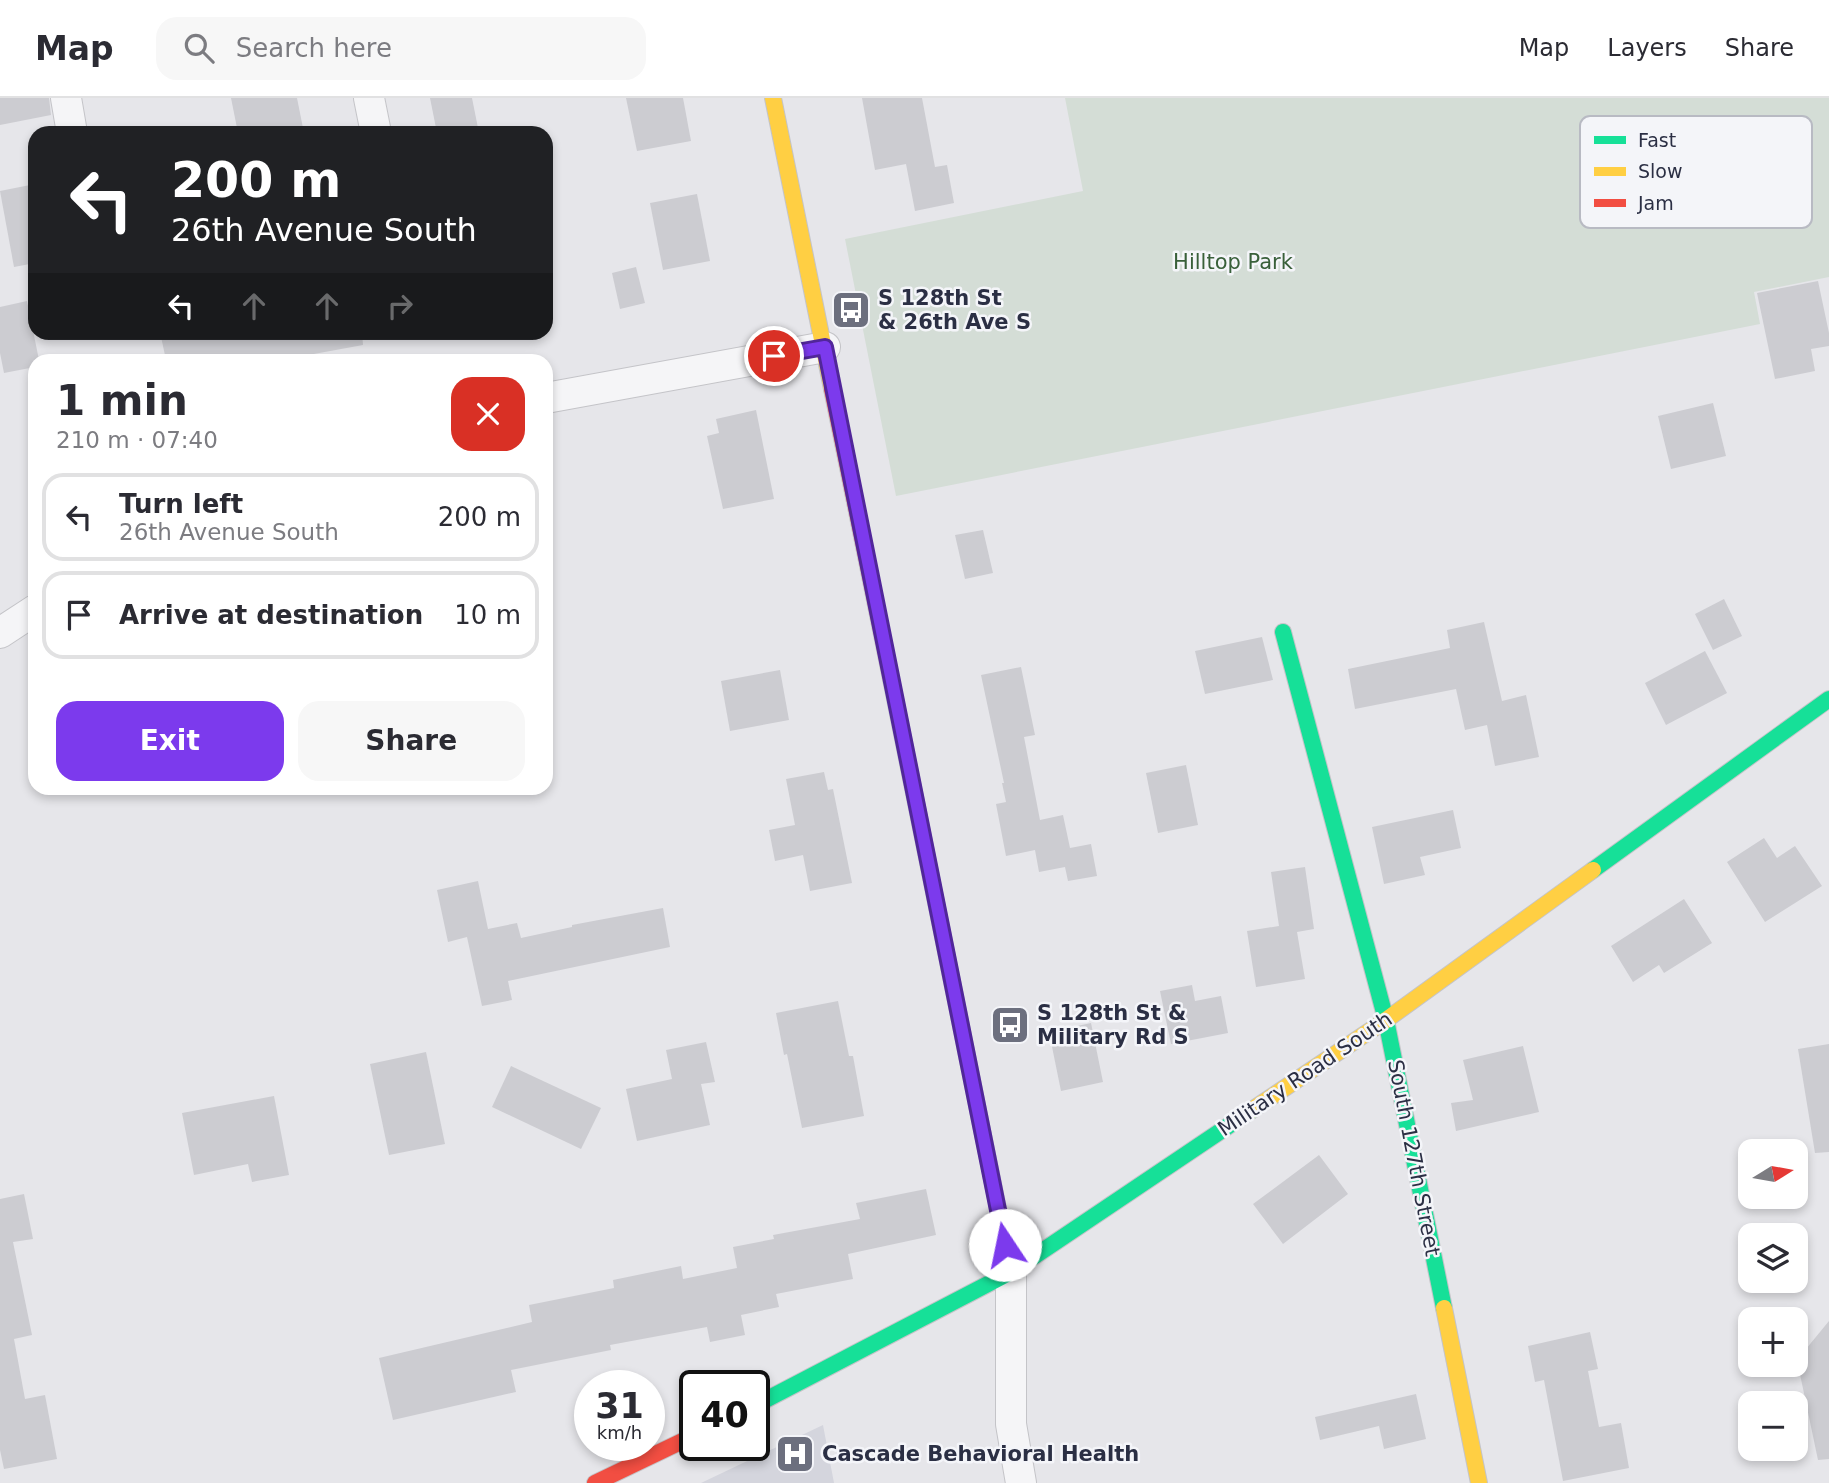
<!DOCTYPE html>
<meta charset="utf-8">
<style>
:root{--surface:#fff;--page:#f7f7f7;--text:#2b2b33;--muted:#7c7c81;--line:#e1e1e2;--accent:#7c3aed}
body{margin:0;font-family:"DejaVu Sans",sans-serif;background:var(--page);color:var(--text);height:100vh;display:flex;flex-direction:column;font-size:26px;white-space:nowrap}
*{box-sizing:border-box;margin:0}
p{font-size:23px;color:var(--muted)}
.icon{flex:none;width:38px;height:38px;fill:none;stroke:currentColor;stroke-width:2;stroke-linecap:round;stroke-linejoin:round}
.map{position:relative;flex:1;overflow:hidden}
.panel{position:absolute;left:28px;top:256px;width:525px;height:441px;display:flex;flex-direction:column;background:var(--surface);border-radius:21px;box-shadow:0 4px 10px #0003}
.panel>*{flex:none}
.banner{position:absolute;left:28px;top:28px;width:525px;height:214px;border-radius:21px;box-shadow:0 4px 10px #0003;background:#202124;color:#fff;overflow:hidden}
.needle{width:46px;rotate:79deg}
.tools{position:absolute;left:1738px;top:1041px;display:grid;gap:14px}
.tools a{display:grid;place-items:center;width:70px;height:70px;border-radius:14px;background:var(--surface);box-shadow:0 4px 10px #0003;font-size:35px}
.speed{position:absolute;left:574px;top:1272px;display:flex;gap:14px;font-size:35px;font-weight:700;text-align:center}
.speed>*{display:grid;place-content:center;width:91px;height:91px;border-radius:50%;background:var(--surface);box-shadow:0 4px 10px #0003;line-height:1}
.speed small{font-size:18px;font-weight:400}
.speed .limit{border:4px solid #111;border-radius:10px;background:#fff;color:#111}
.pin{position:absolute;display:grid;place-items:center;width:60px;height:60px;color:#fff;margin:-30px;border:4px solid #fff;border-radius:50%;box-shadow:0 2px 7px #0007}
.me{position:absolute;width:77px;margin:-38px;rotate:349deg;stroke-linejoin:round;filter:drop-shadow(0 0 5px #0008)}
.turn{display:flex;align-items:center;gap:24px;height:147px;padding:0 28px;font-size:32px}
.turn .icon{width:91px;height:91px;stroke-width:2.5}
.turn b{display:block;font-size:49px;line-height:60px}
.lanes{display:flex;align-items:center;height:66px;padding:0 28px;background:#0003;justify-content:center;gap:35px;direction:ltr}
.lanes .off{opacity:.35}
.round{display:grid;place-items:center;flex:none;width:74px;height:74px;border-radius:21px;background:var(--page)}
.head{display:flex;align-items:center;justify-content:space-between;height:119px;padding:0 28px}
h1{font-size:42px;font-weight:700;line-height:52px}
.action{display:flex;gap:14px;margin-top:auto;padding:14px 28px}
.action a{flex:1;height:80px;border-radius:21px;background:var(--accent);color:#fff;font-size:28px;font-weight:700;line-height:80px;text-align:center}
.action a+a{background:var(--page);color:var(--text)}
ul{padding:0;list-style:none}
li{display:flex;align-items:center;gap:21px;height:88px;margin:0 14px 10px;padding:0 14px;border:4px solid var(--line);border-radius:21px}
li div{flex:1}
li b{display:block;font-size:26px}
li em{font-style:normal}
header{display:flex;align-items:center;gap:42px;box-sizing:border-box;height:98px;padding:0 35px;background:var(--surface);border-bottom:2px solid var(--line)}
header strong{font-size:33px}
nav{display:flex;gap:38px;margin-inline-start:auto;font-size:24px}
.search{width:490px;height:63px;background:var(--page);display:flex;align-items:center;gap:18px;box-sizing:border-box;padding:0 24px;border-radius:21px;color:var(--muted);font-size:26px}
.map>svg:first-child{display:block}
.built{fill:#d4d5dd}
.green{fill:#d4ddd6}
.building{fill:#ccccd1}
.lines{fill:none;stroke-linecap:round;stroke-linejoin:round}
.street-casing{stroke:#c4c4c8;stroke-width:32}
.fast-casing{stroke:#c4c4c8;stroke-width:18}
.slow-casing{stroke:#c4c4c8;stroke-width:18}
.jam-casing{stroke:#c4c4c8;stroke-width:18}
.street{stroke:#f5f5f7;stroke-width:30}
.fast{stroke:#16e098;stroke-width:16}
.slow{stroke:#ffcf43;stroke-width:16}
.jam{stroke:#f24e42;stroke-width:16}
.route-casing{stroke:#51269a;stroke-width:18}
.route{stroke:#7c3aed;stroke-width:12}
.labels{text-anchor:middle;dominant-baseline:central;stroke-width:5;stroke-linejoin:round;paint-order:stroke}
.park-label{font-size:21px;fill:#39603a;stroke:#f4f5f9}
.poi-label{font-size:21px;font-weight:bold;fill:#2b2f44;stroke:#f4f5f9;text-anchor:start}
.street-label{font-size:21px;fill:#2b2f44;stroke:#f4f5f9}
.key{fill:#f4f5f9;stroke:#b8bac3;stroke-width:2}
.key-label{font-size:19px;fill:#2b2f44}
</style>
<header>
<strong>Map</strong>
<div class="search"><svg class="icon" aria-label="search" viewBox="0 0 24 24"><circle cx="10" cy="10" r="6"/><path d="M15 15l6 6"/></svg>Search here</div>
<nav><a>Map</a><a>Layers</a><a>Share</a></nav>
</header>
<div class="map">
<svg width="1829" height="1385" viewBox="0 0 1829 1385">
<rect width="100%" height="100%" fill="#e6e6ea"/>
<path class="built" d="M823,1327l11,58h-133z"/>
<path class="green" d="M1065,0h764v179l-75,15 6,32 -864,172 -51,-257 238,-48z"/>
<g class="building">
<path d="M0,0h49l2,17 -51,10z"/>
<path d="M231,0h66l7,35h-66z"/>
<path d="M430,0h42l7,35h-42z"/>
<path d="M626,0h57l8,43 -54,10z"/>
<path d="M862,0h60l13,69 12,-2 7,38 -39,8 -9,-47 -31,6z"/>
<path d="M35,86v79l-21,4 -14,-76z"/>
<path d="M697,96l13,67 -47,9 -13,-67z"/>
<path d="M636,169l9,36 -25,6 -8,-36z"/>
<path d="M1818,183l11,52v13l-18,3 4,22 -40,8 -18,-86z"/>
<path d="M27,203l12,59h-4v7l-31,6 -4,-20v-46z"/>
<path d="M160,234h202l1,13 -82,15h-115z"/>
<path d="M1713,305l13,53 -55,13 -13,-53z"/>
<path d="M756,312l18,89 -51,10 -16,-73 12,-3 -3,-14z"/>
<path d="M983,432l10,43 -28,6 -10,-44z"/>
<path d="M1724,501l18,37 -29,14 -18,-36z"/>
<path d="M1484,524l18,79 24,-6 13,62 -44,9 -8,-41 -22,5 -9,-41 -101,20 -7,-40 102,-21 -3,-18z"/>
<path d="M1262,539l11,43 -68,14 -10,-43z"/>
<path d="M1705,553l22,42 -61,32 -21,-42z"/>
<path d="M1021,569l14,68 -11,2 16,83 23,-5 7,33 21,-4 6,32 -29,5 -3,-14 -26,5 -4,-22 -29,6 -10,-52 10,-2 -4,-19h2l-23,-108z"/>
<path d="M780,572l9,50 -59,11 -9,-50z"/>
<path d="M1186,667l12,60 -40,8 -12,-60z"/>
<path d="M824,674l4,18 5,-1 19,94 -42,8 -7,-36 -28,6 -6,-31 26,-5 -9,-46z"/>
<path d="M1453,712l8,38 -41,9 5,18 -41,9 -12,-57z"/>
<path d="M1764,740l13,20 18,-12 27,40 -57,36 -38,-60z"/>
<path d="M1305,769l9,62 -17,3 8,47 -49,8 -9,-56 32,-5 -8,-54z"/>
<path d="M478,783l10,48 29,-6 4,15 51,-11v-2l91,-17 7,39 -162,34 4,19 -30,6 -15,-69 -19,5 -11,-52z"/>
<path d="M1684,801l28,44 -48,30 -5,-8 -26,17 -22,-36z"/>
<path d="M1192,887l3,16 26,-5 7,37 -57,11 -11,-53z"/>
<path d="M838,903l11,55h4l11,60 -62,12 -15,-74 -3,1 -8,-42z"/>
<path d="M1091,925l12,59 -42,9 -12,-59z"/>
<path d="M706,944l9,40 -14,2 9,41 -73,16 -11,-52 46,-10 -6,-29z"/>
<path d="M1829,946v108l-14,1 -17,-104z"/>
<path d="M1523,948l16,66 -83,19 -5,-28 22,-3 -10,-40z"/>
<path d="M426,954l19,92 -56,11 -19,-91z"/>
<path d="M511,968l90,42 -20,41 -89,-42z"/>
<path d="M274,998l15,79 -37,7 -4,-18 -54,11 -12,-62z"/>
<path d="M1319,1057l29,39 -65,50 -30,-40z"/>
<path d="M926,1091l10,46 -88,19 5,25 -77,15 3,13 -38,8 4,20 -35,7 -3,-15 -97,18 1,5 -100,20 5,22 -123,28 -14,-62 153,-36 -3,-17 85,-17 -1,-8 68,-14 2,13 54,-11 -4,-21 41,-8 -1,-4 87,-16 -4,-16z"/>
<path d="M24,1096l9,45 -20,3 19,93 -18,4 11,60 20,-4 12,64 -53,10 -4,-19v-251z"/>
<path d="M1829,1223v138l-11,1 -21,-100z"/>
<path d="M1590,1234l8,37 -10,2 11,56 22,-4 8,45 -66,13 -19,-101 -9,2 -7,-36z"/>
<path d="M1416,1296l10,45 -42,10 -5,-23 -59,14 -5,-23z"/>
</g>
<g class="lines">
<defs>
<g id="street">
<path d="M66,0l6,35"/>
<path d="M369,0l7,35"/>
<path d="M546,300l279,-51"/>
<path d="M0,535l35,-23"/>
<path d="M1011,1174v152l10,59"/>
</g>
<g id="fast">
<path d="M1283,534l103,388 58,288"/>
<path d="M891,581l92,456"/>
<path d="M1593,772l236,-171"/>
<path d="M754,1308l257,-134 241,-162"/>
</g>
<g id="slow">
<path d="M773,0l59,291"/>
<path d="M1252,1012l134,-90 207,-150"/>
<path d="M1444,1210l35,175"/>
</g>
<g id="jam">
<path d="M832,291l59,290"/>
<path d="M983,1037l28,137"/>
<path d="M595,1385l100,-48"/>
</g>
</defs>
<use href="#street" class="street-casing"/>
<use href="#fast" class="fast-casing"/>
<use href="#slow" class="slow-casing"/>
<use href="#jam" class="jam-casing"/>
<use href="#street" class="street"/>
<use href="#fast" class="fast"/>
<use href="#slow" class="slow"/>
<use href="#jam" class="jam"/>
</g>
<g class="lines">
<defs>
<path id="route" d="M774,258l51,-9 180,898"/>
</defs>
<use href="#route" class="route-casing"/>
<use href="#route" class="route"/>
</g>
<defs>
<symbol id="bus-square" viewBox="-11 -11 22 22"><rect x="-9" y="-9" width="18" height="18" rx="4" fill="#6c6f7e" stroke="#f4f5f9"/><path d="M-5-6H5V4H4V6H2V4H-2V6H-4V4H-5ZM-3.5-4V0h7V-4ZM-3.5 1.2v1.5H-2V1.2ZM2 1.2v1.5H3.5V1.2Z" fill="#fff"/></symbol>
<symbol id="hospital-square" viewBox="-11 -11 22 22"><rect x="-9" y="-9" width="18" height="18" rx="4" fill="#6c6f7e" stroke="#f4f5f9"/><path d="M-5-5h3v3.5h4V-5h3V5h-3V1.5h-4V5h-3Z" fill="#fff"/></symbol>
</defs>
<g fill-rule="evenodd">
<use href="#bus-square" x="829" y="190" width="44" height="44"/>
<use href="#bus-square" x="988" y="905" width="44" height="44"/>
<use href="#hospital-square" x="773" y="1334" width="44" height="44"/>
</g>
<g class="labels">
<g class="park-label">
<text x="1233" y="164">Hilltop Park</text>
</g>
<g class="poi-label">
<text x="878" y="200">S 128th St<tspan x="878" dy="24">&amp; 26th Ave S</tspan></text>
<text x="1037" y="915">S 128th St &amp;<tspan x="1037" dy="24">Military Rd S</tspan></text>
<text x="822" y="1356">Cascade Behavioral Health</text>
</g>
<g class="street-label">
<text transform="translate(1305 976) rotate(-34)">Military Road South</text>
<text transform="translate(1414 1060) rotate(79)">South 127th Street</text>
</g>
</g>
<rect x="1580" y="18" width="232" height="112" rx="10" class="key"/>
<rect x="1594" y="38" width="32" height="8" fill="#16e098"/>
<rect x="1594" y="69" width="32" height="9" fill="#ffcf43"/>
<rect x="1594" y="101" width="32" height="8" fill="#f24e42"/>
<g class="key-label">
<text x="1638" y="49">Fast</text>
<text x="1638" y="80">Slow</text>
<text x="1638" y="112">Jam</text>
</g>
</svg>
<div class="tools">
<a><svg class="needle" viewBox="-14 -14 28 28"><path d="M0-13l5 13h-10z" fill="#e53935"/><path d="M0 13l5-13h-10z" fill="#7c7c81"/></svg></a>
<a><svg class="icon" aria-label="layers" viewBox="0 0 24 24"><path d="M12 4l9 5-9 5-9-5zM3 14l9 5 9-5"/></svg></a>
<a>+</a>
<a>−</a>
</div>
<div class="speed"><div>31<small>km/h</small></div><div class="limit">40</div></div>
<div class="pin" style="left:774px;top:258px;background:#d93025"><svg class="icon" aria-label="arrive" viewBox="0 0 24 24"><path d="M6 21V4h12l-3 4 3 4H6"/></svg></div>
<svg class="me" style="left:1005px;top:1147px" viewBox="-20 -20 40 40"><circle r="19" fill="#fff"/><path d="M0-13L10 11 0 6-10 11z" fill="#7c3aed"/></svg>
<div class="banner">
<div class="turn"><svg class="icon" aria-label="left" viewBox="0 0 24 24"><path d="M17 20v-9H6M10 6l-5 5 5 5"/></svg><div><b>200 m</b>26th Avenue South</div></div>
<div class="lanes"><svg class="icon" aria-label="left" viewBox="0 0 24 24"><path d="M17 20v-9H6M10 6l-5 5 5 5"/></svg><svg class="icon off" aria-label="ahead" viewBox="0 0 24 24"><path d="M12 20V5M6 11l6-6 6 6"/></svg><svg class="icon off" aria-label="ahead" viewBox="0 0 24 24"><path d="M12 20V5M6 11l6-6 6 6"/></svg><svg class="icon off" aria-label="right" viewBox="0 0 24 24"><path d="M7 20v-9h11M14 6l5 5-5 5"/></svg></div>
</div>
<section class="panel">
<div class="head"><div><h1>1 min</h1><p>210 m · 07:40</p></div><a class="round" style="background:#d93025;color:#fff"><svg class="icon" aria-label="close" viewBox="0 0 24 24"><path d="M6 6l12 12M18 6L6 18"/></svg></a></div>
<ul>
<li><svg class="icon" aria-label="left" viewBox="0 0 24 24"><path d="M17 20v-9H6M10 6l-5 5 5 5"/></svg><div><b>Turn left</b><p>26th Avenue South</p></div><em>200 m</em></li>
<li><svg class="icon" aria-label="arrive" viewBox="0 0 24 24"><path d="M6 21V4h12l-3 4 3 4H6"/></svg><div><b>Arrive at destination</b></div><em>10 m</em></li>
</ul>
<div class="action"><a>Exit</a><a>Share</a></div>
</section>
</div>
